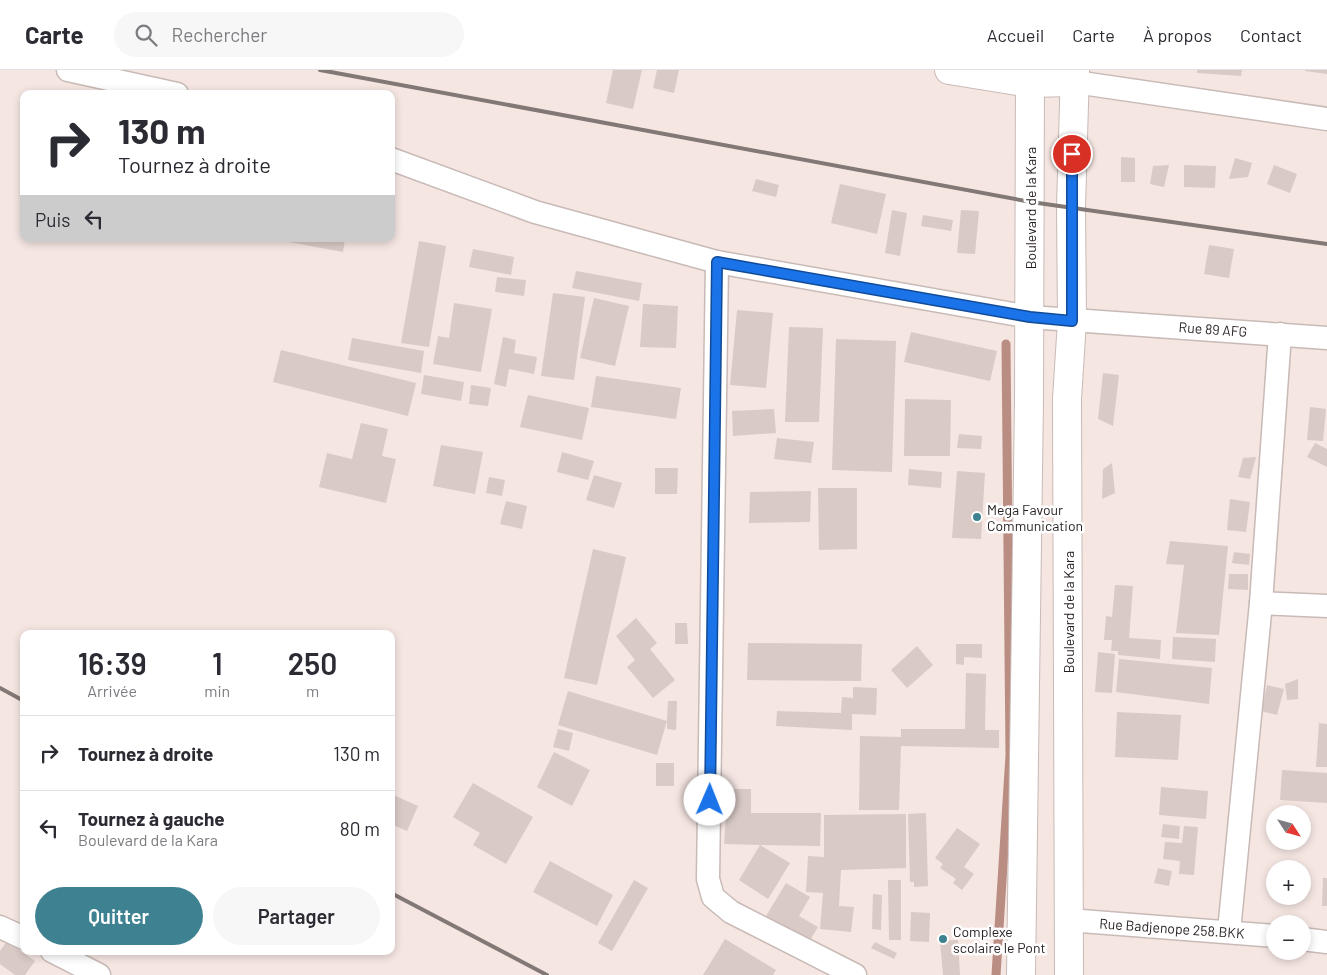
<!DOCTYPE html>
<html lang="fr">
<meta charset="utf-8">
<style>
:root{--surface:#fff;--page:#f7f7f7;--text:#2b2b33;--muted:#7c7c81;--line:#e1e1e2;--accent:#3e8292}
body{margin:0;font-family:Barlow,sans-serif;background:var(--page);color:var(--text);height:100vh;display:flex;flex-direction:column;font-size:19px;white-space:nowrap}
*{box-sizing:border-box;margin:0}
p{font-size:16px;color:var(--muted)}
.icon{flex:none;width:28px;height:28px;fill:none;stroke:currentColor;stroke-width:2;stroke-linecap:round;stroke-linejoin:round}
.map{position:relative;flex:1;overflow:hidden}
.side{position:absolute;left:20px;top:560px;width:375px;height:325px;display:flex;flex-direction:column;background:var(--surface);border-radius:10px;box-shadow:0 2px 8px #0003}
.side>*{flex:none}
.guide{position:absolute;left:20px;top:20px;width:375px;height:152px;border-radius:10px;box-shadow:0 2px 8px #0003;background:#fff;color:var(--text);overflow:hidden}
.needle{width:32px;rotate:126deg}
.buttons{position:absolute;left:1266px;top:735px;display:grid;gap:10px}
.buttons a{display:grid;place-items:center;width:45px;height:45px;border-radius:50%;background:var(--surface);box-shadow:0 2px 8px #0003;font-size:25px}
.pin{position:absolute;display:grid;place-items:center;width:42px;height:42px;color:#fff;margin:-21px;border:2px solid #fff;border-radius:50%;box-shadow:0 1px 5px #0007}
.me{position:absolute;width:55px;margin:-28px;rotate:1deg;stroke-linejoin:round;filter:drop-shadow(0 0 4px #0008)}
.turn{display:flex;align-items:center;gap:18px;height:105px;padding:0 15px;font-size:22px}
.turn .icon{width:65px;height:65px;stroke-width:2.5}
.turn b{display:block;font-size:35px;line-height:42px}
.then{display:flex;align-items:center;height:48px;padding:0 15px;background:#0003;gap:10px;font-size:19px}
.eta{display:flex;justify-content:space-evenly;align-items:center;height:85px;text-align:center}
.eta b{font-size:30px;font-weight:600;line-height:35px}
.button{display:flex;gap:10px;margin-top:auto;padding:10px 15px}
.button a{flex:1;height:58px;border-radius:30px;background:var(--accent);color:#fff;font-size:20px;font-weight:600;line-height:58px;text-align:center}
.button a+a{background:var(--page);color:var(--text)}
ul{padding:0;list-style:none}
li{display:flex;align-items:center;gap:15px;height:75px;padding:0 15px;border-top:1px solid var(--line)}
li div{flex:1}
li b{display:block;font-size:19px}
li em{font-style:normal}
header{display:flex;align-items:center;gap:30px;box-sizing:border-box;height:70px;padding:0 25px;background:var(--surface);border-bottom:1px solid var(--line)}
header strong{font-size:24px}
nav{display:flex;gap:28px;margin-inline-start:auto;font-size:18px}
.search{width:350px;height:45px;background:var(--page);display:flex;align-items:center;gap:12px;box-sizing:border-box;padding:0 18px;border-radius:28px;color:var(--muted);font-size:19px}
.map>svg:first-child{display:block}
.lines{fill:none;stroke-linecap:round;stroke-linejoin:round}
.stream{stroke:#ba8d82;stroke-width:9}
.building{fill:#d9cac6}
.minor-casing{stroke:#c8bab6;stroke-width:25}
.tertiary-casing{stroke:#c8bab6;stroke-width:30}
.secondary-casing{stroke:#c8bab6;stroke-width:30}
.minor{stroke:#fff;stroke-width:22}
.tertiary{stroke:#fff;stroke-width:28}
.secondary{stroke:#fff;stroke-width:28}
.rail{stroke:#827875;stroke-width:4}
.route-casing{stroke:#114b97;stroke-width:12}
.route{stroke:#1a73e8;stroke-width:9}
.poi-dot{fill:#3e8292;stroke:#fff;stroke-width:2}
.labels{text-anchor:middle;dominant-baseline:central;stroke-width:5;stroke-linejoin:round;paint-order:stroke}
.street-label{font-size:14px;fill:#251f1e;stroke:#fff}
.poi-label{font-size:14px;fill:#251f1e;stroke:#fff;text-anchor:start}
</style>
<header>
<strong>Carte</strong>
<div class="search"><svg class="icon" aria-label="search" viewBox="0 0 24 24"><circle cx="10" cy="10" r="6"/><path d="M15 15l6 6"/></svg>Rechercher</div>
<nav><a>Accueil</a><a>Carte</a><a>À propos</a><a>Contact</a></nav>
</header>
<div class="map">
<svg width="1327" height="905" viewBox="0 0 1327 905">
<rect width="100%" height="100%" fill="#f5e6e2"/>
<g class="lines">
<path class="stream" d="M996,905l14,-220 -4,-411"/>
</g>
<g class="building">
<path d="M613,0h29l-9,39 -27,-6z"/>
<path d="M657,0h22l-5,23 -21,-5z"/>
<path d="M1197,0h45l-1,6 -44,-3z"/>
<path d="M1305,0h22v4l-22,-3z"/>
<path d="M1121,87l14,1v24h-14z"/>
<path d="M1235,88l17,5 -4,14 -19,2z"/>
<path d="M1169,95l-5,22 -14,-3 3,-18z"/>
<path d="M1184,95l32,1 -1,22 -31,-1z"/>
<path d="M1274,95l23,9 -7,19 -23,-9z"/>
<path d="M756,109l23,6 -3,12 -24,-6z"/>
<path d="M840,114l46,10 -9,40 -46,-11z"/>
<path d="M892,140l15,3 -7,43 -15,-3z"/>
<path d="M961,140l18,1 -4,43 -18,-1z"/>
<path d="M923,145l30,5 -2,11 -30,-5z"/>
<path d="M273,169h72l-2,13z"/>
<path d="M419,171l27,5 -17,101 -28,-4z"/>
<path d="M1209,175l25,4 -5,29 -25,-4z"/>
<path d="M473,179l41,8 -3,18 -42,-8z"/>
<path d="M576,201l66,12 -3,18 -67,-13z"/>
<path d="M497,207l29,3 -2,16 -29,-4z"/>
<path d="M553,223l32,4 -11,83 -33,-4z"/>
<path d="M594,228l35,8 -14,60 -35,-8z"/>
<path d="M454,233l38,6 -11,63 -48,-8 5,-28 11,2z"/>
<path d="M643,234l35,2 -2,42 -36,-1z"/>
<path d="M737,240l36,3 -7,75 -36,-3z"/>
<path d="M789,257l34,1 -4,94h-34z"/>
<path d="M911,262l86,19 -7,30 -86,-19z"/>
<path d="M503,267l13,3 -2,13 23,4 -3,17 -25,-5 -3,18 -12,-3z"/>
<path d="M352,268l72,13 -3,22 -73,-13z"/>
<path d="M836,269l60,2 -4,131 -60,-2z"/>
<path d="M281,280l135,33 -8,33 -135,-34z"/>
<path d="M1103,303l16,2 -6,51 -15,-7z"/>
<path d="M424,305l40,7 -3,19 -40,-7z"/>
<path d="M596,306l85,12 -5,31 -85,-12z"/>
<path d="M471,315l20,3 -3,18 -19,-2z"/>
<path d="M528,325l61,13 -7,32 -62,-13z"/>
<path d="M905,329l46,1 -1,56h-46z"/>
<path d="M1310,337l16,2 -3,32 -16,-1z"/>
<path d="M774,339l2,24 -43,3 -1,-25z"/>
<path d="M361,353l27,6 -6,27 14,3 -10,44 -67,-16 8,-34 25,6z"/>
<path d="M959,364l23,2 -1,13 -24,-1z"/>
<path d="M777,368l37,4 -3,21 -37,-4z"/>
<path d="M1315,373l12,6v18l-20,-10z"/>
<path d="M441,375l42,7 -8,42 -42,-8z"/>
<path d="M562,382l32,9 -6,19 -31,-8z"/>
<path d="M1256,387l-6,22 -12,-2 5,-19z"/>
<path d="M1112,393l3,30 -13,6 1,-30z"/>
<path d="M655,398h23l-1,26h-22z"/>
<path d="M909,399l33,3 -1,16 -33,-3z"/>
<path d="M957,401l28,2 -4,66 -29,-1z"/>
<path d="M594,405l28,8 -8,25 -28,-8z"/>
<path d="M489,407l16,3 -3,16 -16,-3z"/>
<path d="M818,418h39v61l-38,1z"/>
<path d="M811,421l-1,31 -61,1 1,-31z"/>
<path d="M1230,429l20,3 -4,30 -19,-2z"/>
<path d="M506,431l21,5 -5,23 -22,-5z"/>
<path d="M1170,471l58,5 -9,89 -43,-2 8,-68 -18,-1z"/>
<path d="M593,479l33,8 -29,128 -33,-7z"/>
<path d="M1234,482l16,2 -1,11 -17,-2z"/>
<path d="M1229,504h19v16l-20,-1z"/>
<path d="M1115,515l18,1 -4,52 32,2 -1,19 -42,-4v-4h-7l1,-11h-8l2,-24 6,1z"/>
<path d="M636,548l21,25 -7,6 25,31 -22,18 -26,-31 8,-7 -19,-24z"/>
<path d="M675,553h12l1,21h-13z"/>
<path d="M1173,567l43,2 -1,23 -43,-3z"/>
<path d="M748,573l114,1 -1,37 -114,-1z"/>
<path d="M956,574h26v14l-18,-1v8l-8,-1z"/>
<path d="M917,576l16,19 -26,23 -16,-18z"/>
<path d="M1098,582l17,2 -3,39 -17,-1z"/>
<path d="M1119,589l93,9 -3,36 -93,-12z"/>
<path d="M966,603l20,1 -1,56h14v18l-98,-2 -2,64h-40l1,-74 41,1v-8h64z"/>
<path d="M1298,609v20l-11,1 -2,-16z"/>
<path d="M1267,615l17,4 -7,26 -16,-4z"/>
<path d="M853,617l24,1 -1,27 -24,-1v16l-76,-4 1,-15 64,2 1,-16 11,1z"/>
<path d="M568,621l99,30 1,-20h9l-1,29 -9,-1v-8l-10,34 -99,-30z"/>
<path d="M1117,642l64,3 -3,45 -63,-3z"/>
<path d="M1319,653l8,1v43h-11z"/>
<path d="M558,659l15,4 -4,18 -16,-4z"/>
<path d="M554,682l36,18 -18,36 -35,-19z"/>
<rect x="656" y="693" width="18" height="23"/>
<path d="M1282,700l45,3v30l-47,-3z"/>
<path d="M473,713l60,34 -27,47 -33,-19 7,-12 -27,-16z"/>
<path d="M1161,717l47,4 -2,28 -47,-4z"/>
<path d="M728,719h23v24h70l-1,33 -60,-1 30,18 -22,36 -29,-19 21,-35 -36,-1z"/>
<path d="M391,724l27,12 -11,25 -16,-7z"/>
<path d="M926,743l2,73 -14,1v-5h-4l-2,-68z"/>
<path d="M906,744v54l-65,2 -2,36 15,1 -3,25 -31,-3 3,-36 -17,-1 2,-36 16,1v-42z"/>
<path d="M1163,754l17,2 -1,13 -18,-2z"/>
<path d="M1184,756l14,1 -4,48 -15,-1 1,-13 -17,-2 2,-17 17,1z"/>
<path d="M957,758l23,16 -16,23 10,7 -12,16 -9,-7 3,-4 -16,-11 3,-4 -8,-6z"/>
<path d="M550,791l63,34 -16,31 -64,-34z"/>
<path d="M1158,798l14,3 -3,15 -15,-3z"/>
<path d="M1323,808h4v28h-5z"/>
<path d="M634,810l14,8 -36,63 -14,-8z"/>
<path d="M888,810h13v60h-12z"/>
<path d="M786,813l24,14 -11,19 19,11 -12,20 -43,-26z"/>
<path d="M873,824l9,1 -1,35 -9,-1z"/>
<path d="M911,842l19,1 -1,29 -19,-1z"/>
<path d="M725,869l51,31 -3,5h-70z"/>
<path d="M958,870l2,35h-17l-3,-34z"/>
<path d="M7,871l28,20 -10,14h-10l-15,-11v-13z"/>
<path d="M875,872l22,11 -3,6 -23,-11z"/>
</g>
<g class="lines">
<defs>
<g id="minor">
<path d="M68,0l109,24"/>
<path d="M1075,12l252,37"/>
<path d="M391,89l144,53 182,50 313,55 297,21"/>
<path d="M717,192l-9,617 5,18 18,15 124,63"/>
<path d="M1261,533l66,3"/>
<path d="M1068,850l207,16"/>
<path d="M0,857l24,11"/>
<path d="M1229,861l32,-328 19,-269"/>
<path d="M1302,869l25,3"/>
<path d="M52,881l47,24"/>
</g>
<path id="tertiary" d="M949,0l81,13 45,-1"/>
<g id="secondary">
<path d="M1021,905l8,-576 1,-329"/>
<path d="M1069,905l-2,-576 5,-78 -1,-114 4,-137"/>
</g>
</defs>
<use href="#minor" class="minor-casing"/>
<use href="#tertiary" class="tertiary-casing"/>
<use href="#secondary" class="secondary-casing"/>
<use href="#minor" class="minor"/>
<use href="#tertiary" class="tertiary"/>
<use href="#secondary" class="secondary"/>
<g class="rail">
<path d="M320,0l711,132 296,42"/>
<path d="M0,618l24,13"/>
<path d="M391,823l156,82"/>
</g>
</g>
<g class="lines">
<defs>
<path id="route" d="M710,730l7,-538 313,55 42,4v-167"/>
</defs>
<use href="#route" class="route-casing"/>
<use href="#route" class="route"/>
</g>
<g class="poi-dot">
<circle cx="977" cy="447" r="5"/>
<circle cx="943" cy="869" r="5"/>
</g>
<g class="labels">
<g class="street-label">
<text transform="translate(1030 138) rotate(-90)">Boulevard de la Kara</text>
<text transform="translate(1213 259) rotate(4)">Rue 89 AFG</text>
<text transform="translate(1068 542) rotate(-90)">Boulevard de la Kara</text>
<text transform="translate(1172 858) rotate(4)">Rue Badjenope 258.BKK</text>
</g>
<g class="poi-label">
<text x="987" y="439">Mega Favour<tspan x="987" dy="16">Communication</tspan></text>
<text x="953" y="861">Complexe<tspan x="953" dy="16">scolaire le Pont</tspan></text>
</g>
</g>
</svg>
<div class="buttons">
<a><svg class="needle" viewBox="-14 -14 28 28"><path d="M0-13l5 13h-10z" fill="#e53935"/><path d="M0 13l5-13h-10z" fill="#7c7c81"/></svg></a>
<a>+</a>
<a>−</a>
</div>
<div class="pin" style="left:1072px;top:84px;background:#d93025"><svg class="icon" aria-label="arrive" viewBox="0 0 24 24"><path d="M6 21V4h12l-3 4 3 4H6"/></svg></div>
<svg class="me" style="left:710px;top:730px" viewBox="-20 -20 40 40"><circle r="19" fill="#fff"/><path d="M0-13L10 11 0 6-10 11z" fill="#1a73e8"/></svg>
<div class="guide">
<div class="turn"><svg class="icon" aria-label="right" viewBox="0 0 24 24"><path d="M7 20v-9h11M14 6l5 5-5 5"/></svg><div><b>130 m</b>Tournez à droite</div></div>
<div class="then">Puis<svg class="icon" aria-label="left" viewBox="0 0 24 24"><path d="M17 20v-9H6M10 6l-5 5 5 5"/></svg></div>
</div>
<section class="side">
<div class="eta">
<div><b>16:39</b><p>Arrivée</p></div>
<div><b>1</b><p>min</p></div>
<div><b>250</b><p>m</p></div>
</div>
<ul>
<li><svg class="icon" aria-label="right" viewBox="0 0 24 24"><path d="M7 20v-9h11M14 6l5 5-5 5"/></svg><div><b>Tournez à droite</b></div><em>130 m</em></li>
<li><svg class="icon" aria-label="left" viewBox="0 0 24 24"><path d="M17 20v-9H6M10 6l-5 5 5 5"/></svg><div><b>Tournez à gauche</b><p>Boulevard de la Kara</p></div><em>80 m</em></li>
</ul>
<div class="button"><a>Quitter</a><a>Partager</a></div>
</section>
</div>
